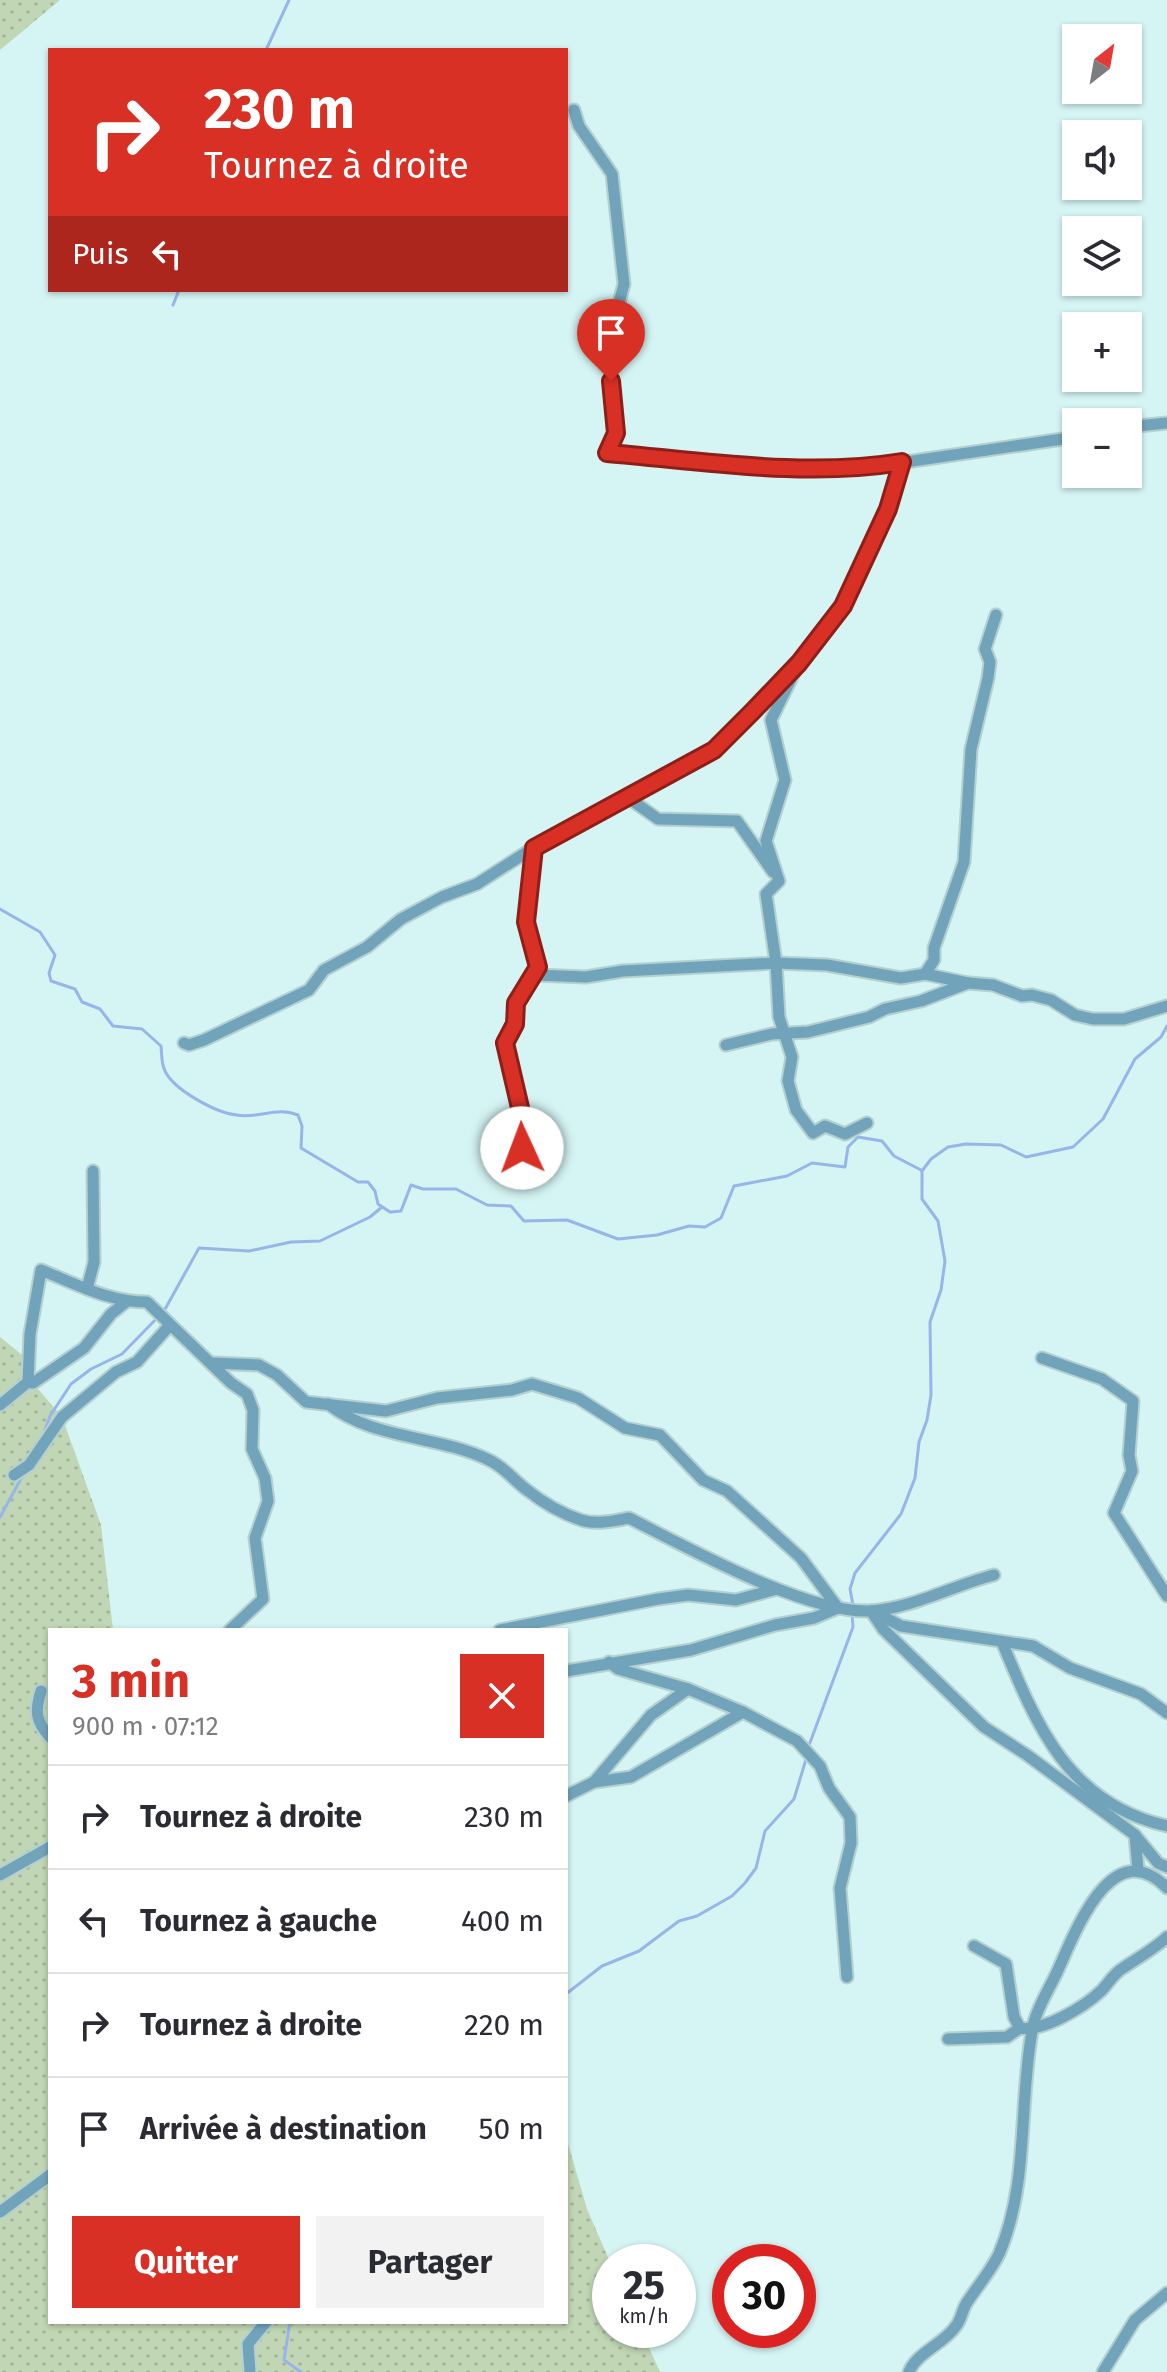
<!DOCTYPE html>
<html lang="fr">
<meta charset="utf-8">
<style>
:root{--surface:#fff;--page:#f2f2f3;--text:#2b2b33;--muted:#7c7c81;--line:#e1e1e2;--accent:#d93025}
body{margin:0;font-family:"Fira Sans",sans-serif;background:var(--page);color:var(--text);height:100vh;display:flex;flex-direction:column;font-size:30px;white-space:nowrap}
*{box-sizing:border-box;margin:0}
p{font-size:26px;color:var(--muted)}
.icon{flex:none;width:44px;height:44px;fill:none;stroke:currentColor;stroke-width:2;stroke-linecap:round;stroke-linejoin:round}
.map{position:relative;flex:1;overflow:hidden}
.details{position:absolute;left:48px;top:1628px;width:520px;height:696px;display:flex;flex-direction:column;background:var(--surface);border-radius:0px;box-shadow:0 2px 6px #0004}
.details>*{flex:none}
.banner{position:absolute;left:48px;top:48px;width:520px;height:244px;border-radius:0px;box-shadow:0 2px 6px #0004;background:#d93025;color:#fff;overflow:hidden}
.needle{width:52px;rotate:31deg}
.controls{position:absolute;left:1062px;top:24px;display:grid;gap:16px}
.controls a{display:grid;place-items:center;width:80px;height:80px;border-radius:0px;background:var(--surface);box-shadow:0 2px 6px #0004;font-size:40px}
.speed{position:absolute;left:592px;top:2244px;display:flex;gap:16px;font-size:40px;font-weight:700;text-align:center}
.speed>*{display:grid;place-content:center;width:104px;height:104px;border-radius:50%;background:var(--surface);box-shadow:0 2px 6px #0004;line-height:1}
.speed small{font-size:20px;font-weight:400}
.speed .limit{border:12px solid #d22;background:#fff;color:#111}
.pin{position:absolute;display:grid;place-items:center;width:68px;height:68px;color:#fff;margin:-82px -34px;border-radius:50% 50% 50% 0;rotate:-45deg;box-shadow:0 0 8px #0007}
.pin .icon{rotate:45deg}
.me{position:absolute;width:88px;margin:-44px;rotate:358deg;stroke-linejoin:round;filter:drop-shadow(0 0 6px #0008)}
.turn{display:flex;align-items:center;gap:28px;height:168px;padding:0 24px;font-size:36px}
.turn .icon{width:104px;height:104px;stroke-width:2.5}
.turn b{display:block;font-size:56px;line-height:68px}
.then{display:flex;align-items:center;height:76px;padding:0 24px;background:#0003;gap:16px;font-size:30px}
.round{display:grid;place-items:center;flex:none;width:84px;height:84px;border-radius:0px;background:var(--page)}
.headline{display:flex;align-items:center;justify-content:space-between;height:136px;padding:0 24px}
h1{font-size:48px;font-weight:700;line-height:60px;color:var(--accent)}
.action{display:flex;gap:16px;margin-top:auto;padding:16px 24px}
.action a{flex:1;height:92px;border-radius:0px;background:var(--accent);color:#fff;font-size:32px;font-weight:700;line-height:92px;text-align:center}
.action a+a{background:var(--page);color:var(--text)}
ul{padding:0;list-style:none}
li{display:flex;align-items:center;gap:24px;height:104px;padding:0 24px;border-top:2px solid var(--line)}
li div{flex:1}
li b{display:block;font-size:30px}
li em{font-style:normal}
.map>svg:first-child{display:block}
.grass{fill:url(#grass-dots)}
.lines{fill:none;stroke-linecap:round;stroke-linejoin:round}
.stream{stroke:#96b6e9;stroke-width:3}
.minor-casing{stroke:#b4d0d0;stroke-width:15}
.minor{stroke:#71a4bb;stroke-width:11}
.route-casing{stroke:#8d1f18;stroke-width:20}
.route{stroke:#d93025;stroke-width:14}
</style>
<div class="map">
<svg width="1167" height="2372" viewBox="0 0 1167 2372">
<defs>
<pattern id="grass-dots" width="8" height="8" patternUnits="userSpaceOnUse" patternTransform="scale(2)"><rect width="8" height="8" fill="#c1d6b4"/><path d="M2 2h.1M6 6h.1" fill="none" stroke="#a4b79a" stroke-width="1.8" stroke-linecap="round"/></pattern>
</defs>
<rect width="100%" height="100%" fill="#d5f4f4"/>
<g class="grass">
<path d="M0,0h60l-60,50z"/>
<path d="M0,1337l27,22 6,24 29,34 39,108 12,105h-63v692h516v-185l21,72 23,53v68h31l19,42h-660z"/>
</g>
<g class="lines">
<g class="stream">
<path d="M266,50l23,-50"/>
<path d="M173,305l6,-15"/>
<path d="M0,909l40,23 15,23 -6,18 2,8 24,8 7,13 18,7 13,17 29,3 19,17c1,9 0,17 4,25 9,19 51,42 72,44 22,4 39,-9 61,0l4,11 -1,22 57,34h10l7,9 3,13 12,8 11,-1 10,-26 12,4h33l31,16 24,1 13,15 43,-1 51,19 39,-4 32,-9 16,1 16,-9 13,-32 53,-10 25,-13 33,4 3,-20 10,-10 24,4 12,15 27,14"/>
<path d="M164,1311l35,-63 50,3 42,-9 29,-1 50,-24 12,-10"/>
<path d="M43,1436l7,-20 21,-32 20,-15 31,-15 37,-38"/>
<path d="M0,1517l23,-42"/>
<path d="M853,1605l-3,-16 5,-16 46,-59 14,-36 4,-36 8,-22 4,-25 -1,-73 11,-32 4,-29 -7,-40 -16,-22v-28l9,-12 17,-12 18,-3 35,1 25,12 47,-10 30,-28 32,-60 26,-22 6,-11"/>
<path d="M808,1748l45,-121 -1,-14"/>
<path d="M566,1994l36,-28 37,-15 40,-30 18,-5 35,-20 13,-13 11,-15 9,-37 29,-32 13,-43"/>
<path d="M290,2322l-6,38 17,12"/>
</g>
<defs>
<g id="minor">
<path d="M574,110l5,16 33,48 12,110 -10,38 -3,59 5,52 -9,20 169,14h96l204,-30"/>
<path d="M1128,427l39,-4"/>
<path d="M794,673l-23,47 14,60 -19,61 13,40 -13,13 10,69 51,2 74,13 24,-4 43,9"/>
<path d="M627,797l31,22 79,2 36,51"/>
<path d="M925,974l9,-14v-12l30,-86 7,-113 17,-71 2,-16 -5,-13 11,-34"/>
<path d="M536,975l50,2 37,-6 153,-8 3,54 13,40 -4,24 8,29 17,23 12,-7 20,8 22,-11"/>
<path d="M184,1043l5,2 15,-5 105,-50 15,-20 43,-23 34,-28 41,-22 35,-13 53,-34 184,-100 85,-87 44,-57 45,-97 14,-47"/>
<path d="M726,1045l46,-11 36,-2 61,-15 16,-8 36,-8 47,-18 25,2 29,11 10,-1 19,5 24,15 18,4h31l43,-13"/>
<path d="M522,1148l-1,-36 -16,-69 10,-19 1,-21 22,-36 -12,-45 8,-74"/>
<path d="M87,1289l7,-27 -1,-91"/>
<path d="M1042,1358l60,21 31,22 -4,54 3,16 -18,42 53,83"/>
<path d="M213,1363l46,2 18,10 29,27 80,9 51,-13 75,-8 20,-6 46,14 47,30 35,7 43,45 24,11 74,67 37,50"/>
<path d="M28,1382l5,1 51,-35 27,-34 15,-12"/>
<path d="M328,1404c45,36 110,31 161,56 17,8 24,20 38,30 15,12 36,24 54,30 15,5 33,1 48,-2 59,30 177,95 240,93 42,-2 85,-26 125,-36"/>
<path d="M0,1405l28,-23 2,-48 11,-64c35,14 68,32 106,32l84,81 16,11 6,16 -1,39 13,29 3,23 -13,37 8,61 -33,31"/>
<path d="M14,1475l15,-10 33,-48 54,-45 21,-10 33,-37"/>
<path d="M871,1611l12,18 101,98 43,28 108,80 3,35"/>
<path d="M874,1612l27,14 132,20 37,22 71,26 26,19"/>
<path d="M500,1630l158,-31 30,-4 48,5 41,-11"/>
<path d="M1002,1642c35,85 67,162 165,184"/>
<path d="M609,1662l9,7 70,20 55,23 54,29 23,25 9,22 21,29 1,26 -11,45 7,89"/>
<path d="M566,1671l125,-21 84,-25 39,-7 24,-10"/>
<path d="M41,1691c-6,19 -6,30 9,46"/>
<path d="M594,1782l37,-5 112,-65"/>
<path d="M566,1796l28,-14 57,-67 37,-26"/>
<path d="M1135,1835l23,28 9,4"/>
<path d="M0,1875l50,-28"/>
<path d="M974,1946l32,18 8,53 6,11c23,4 64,-21 81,-37 7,-7 13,-18 22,-23 15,-10 31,-19 44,-31"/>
<path d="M948,2039l59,-2 13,-9"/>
<path d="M0,2212l50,-37"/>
<path d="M250,2372l-2,-28 18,-22"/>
<path d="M909,2372c7,-19 35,-28 47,-46 5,-6 6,-15 10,-22 10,-16 25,-33 33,-50 31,-72 19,-153 34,-228 4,-19 17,-38 25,-56 18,-40 55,-138 109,-82"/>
<path d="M1103,2372l32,-52 32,-27"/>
</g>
</defs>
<use href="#minor" class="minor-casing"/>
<use href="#minor" class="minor"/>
</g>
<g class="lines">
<defs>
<path id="route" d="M522,1148l-1,-36 -16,-69 10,-19 1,-21 22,-36 -12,-45 8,-74 180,-98 38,-38 47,-49 44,-57 45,-97 14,-47c-97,16 -198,-1 -295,-9l9,-20 -5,-52"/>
</defs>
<use href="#route" class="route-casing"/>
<use href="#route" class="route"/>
</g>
</svg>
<div class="controls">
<a><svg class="needle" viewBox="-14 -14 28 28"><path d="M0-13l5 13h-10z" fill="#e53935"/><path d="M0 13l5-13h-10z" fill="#7c7c81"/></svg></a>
<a><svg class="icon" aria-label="sound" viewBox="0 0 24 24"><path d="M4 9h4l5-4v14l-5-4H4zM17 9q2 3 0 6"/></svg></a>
<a><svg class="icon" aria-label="layers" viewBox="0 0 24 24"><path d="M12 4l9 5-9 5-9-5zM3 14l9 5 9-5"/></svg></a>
<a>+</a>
<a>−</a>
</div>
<div class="speed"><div>25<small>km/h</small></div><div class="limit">30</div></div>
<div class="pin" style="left:611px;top:381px;background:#d93025"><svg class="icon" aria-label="arrive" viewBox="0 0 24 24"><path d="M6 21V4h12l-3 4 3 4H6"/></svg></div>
<svg class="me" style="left:522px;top:1148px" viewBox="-20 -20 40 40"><circle r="19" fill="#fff"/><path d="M0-13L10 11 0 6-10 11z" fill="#d93025"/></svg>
<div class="banner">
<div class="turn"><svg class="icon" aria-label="right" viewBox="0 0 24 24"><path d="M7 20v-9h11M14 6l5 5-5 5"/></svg><div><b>230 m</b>Tournez à droite</div></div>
<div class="then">Puis<svg class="icon" aria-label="left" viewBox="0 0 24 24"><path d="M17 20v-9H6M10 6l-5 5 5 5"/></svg></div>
</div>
<section class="details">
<div class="headline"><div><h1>3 min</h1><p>900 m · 07:12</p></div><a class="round" style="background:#d93025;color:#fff"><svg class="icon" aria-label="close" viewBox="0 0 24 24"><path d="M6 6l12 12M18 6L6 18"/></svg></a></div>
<ul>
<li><svg class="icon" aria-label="right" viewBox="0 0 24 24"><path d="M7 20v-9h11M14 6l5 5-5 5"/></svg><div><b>Tournez à droite</b></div><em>230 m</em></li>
<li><svg class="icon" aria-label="left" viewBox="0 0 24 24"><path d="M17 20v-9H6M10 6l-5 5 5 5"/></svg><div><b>Tournez à gauche</b></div><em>400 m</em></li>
<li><svg class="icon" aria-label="right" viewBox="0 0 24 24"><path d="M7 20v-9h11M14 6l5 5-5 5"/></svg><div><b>Tournez à droite</b></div><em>220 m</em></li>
<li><svg class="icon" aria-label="arrive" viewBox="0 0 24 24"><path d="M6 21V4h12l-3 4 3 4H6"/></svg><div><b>Arrivée à destination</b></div><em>50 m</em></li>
</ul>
<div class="action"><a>Quitter</a><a>Partager</a></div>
</section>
</div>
